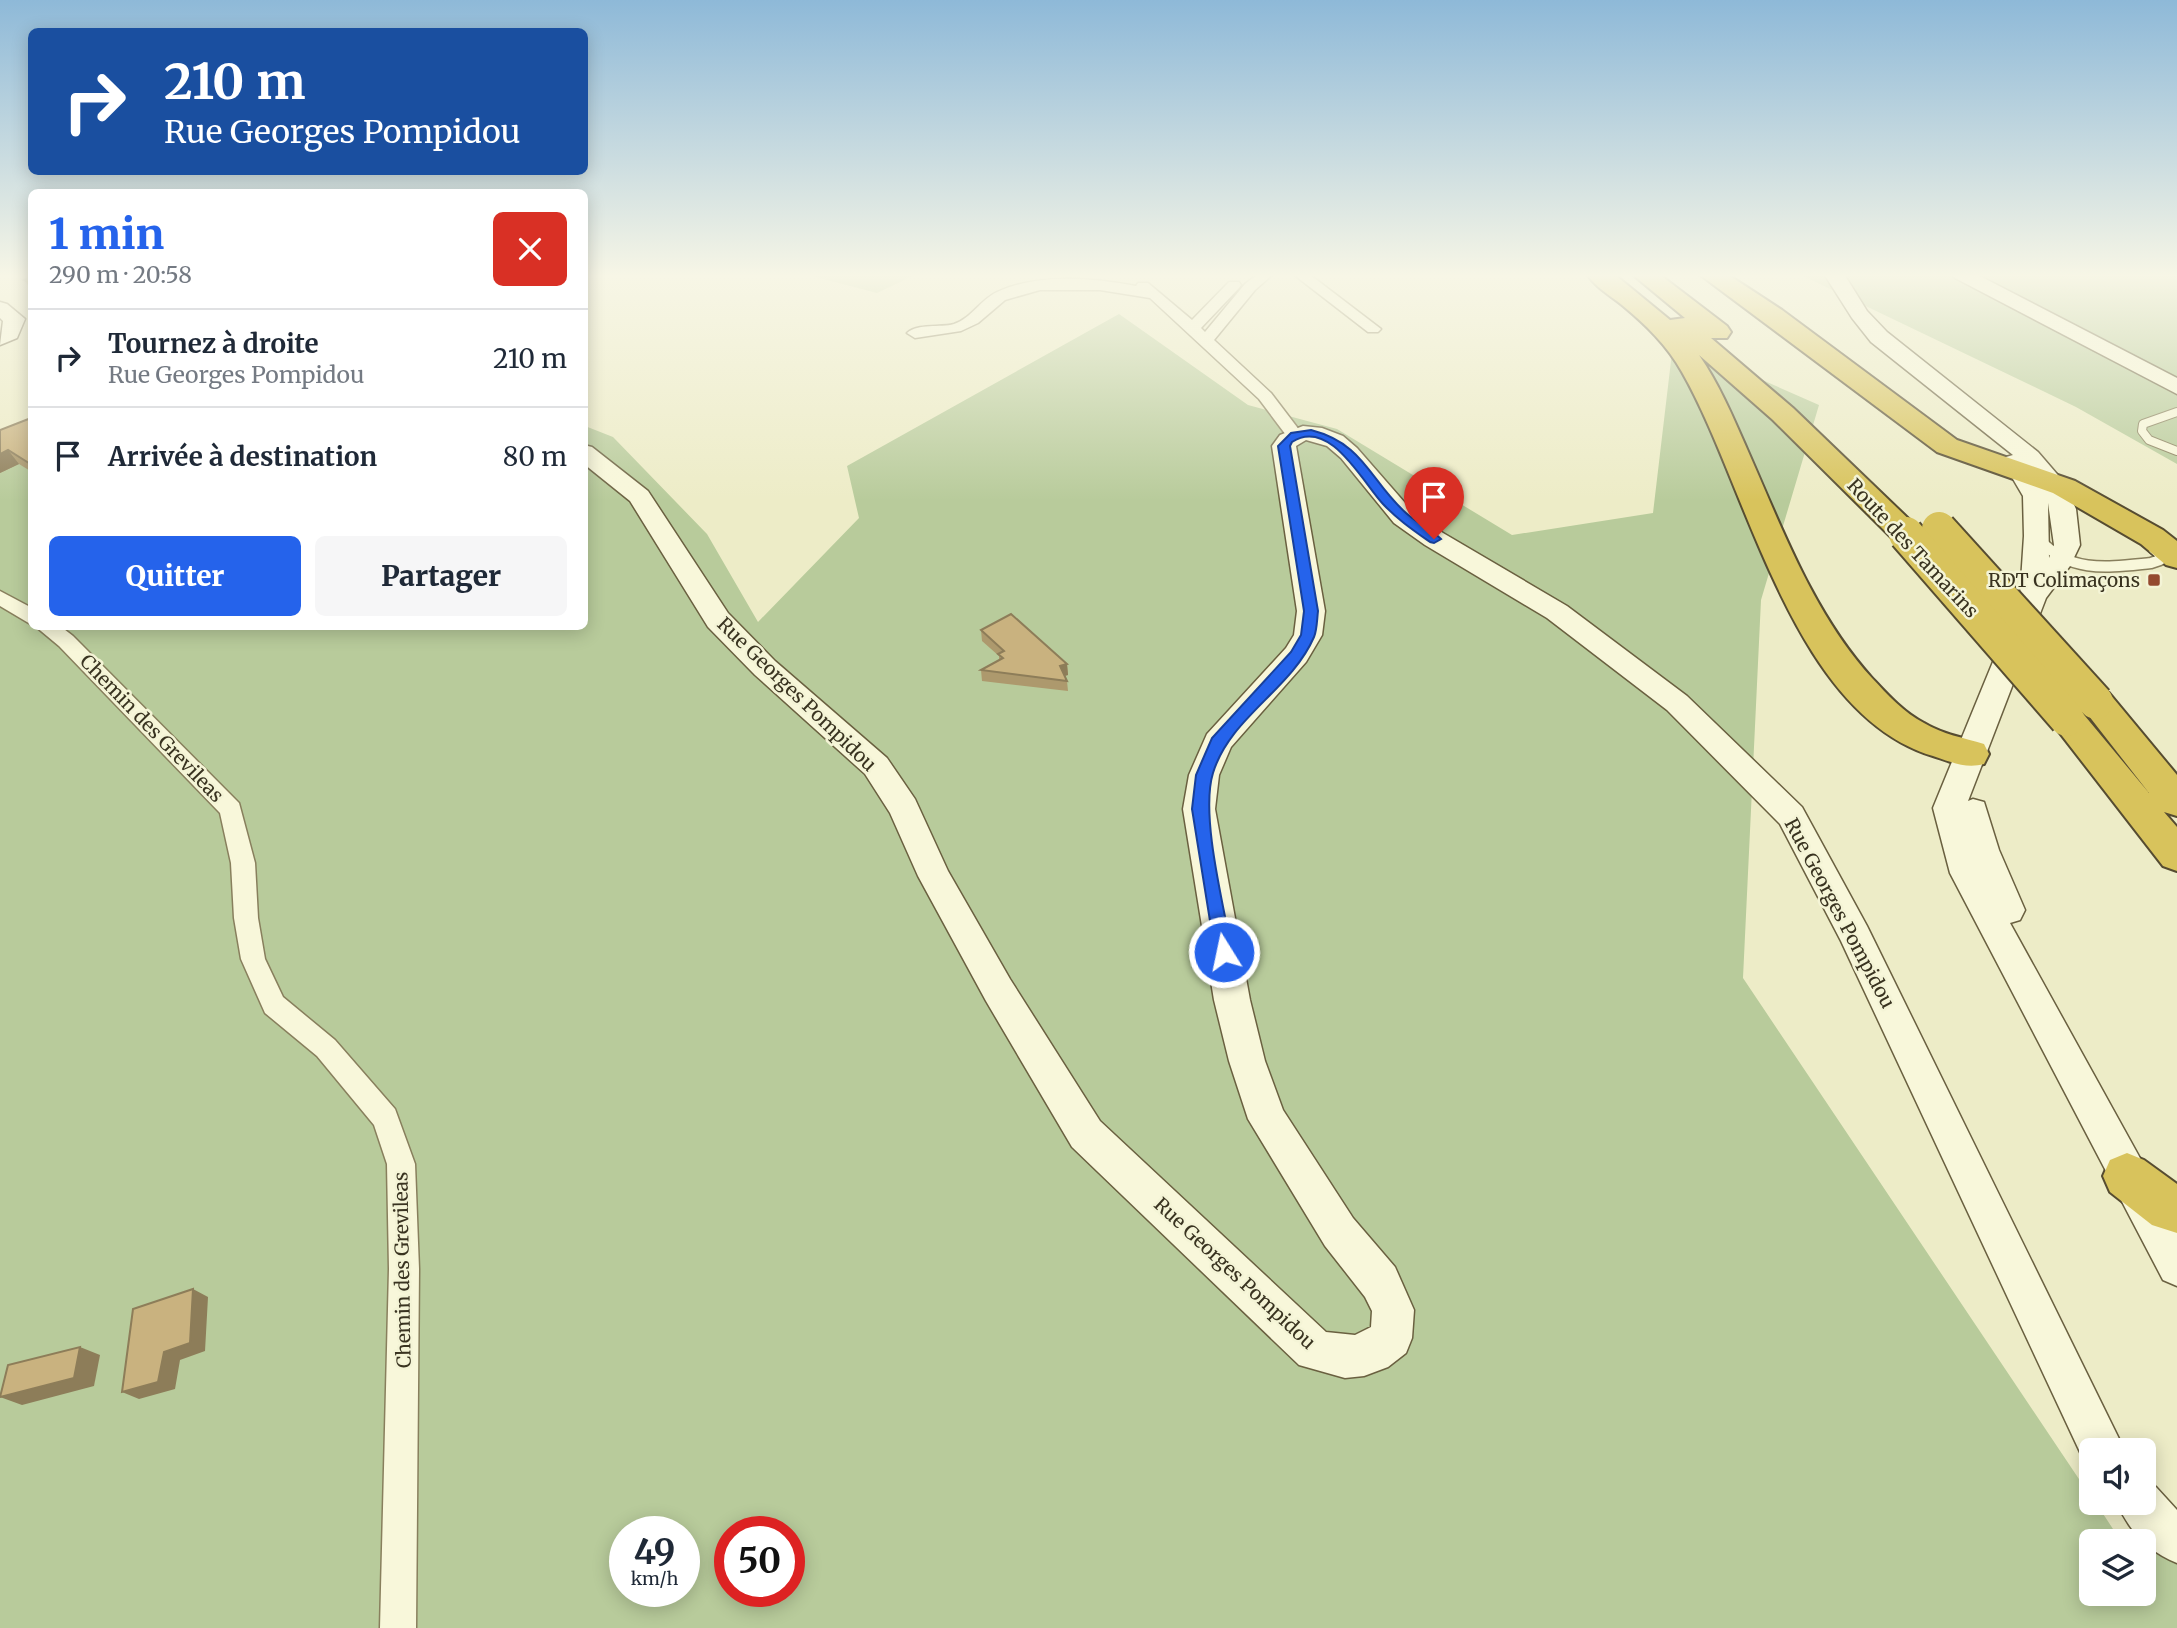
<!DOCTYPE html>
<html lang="fr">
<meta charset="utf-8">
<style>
:root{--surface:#fff;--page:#f6f6f7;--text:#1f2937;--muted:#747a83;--line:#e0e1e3;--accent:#2563eb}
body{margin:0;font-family:Merriweather,serif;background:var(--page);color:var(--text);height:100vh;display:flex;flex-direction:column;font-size:26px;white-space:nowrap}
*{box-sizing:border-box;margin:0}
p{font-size:23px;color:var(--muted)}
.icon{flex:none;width:38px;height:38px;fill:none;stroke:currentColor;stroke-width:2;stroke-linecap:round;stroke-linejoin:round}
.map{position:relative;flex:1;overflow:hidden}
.details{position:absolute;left:28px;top:189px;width:560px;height:441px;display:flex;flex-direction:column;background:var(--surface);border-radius:10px;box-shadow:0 4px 18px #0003}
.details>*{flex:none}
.banner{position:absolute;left:28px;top:28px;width:560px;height:147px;border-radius:10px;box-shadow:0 4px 18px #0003;background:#1a4fa0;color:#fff;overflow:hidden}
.buttons{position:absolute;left:2079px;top:1438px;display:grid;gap:14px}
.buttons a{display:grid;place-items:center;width:77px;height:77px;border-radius:10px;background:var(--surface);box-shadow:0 4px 18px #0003;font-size:35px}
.speed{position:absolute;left:609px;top:1516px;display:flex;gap:14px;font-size:35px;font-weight:700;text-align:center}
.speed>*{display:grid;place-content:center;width:91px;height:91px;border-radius:50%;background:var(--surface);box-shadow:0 4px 18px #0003;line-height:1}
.speed small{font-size:18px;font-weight:400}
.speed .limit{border:10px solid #d22;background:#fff;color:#111}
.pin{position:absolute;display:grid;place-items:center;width:60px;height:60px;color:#fff;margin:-72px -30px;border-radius:50% 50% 50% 0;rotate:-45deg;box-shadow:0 0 7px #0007}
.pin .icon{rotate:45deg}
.me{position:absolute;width:77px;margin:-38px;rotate:350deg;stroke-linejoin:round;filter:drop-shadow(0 0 5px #0008)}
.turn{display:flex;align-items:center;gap:24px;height:147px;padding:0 21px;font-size:32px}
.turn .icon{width:91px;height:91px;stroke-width:2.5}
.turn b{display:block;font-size:49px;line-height:60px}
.round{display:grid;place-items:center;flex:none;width:74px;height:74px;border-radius:10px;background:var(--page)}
.headline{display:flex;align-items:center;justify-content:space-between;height:119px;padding:0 21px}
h1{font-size:42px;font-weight:800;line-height:52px;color:var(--accent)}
.cta{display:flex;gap:14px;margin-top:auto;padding:14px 21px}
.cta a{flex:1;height:80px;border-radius:10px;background:var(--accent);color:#fff;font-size:28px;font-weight:800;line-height:80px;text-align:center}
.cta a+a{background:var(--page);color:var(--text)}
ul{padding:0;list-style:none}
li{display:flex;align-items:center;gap:21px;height:98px;padding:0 21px;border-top:2px solid var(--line)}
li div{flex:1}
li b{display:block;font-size:26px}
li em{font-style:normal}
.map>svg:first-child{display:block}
.green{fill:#b8cb9b;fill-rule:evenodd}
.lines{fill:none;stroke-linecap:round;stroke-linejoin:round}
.lane-far1-casing{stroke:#887f5d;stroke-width:10}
.lane-casing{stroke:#887f5d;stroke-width:13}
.street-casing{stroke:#887f5d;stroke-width:3}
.secondary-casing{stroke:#6a6040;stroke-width:3}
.highway-casing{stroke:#564c31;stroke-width:4}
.lane-far1{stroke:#f8f7da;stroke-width:8}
.lane{stroke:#f8f7da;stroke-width:10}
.street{fill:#f8f7da;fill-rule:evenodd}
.secondary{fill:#f8f7da;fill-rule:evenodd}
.highway{fill:#d8c35c;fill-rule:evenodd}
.highway-bridge-casing{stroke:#564c31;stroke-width:38;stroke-linecap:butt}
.highway-bridge{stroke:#d8c35c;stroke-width:34}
.wall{fill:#ad996d}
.shaded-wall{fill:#8d7d59}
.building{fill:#c9b27f;stroke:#8d7d59;stroke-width:2}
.route{fill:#2563eb;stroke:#184099;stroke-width:2}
.poi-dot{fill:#944a2f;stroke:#f4f4d6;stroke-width:2.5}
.labels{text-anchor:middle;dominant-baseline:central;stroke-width:5;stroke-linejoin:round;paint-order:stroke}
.street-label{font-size:19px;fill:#393320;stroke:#f4f4d6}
.poi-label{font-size:19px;fill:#393320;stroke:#f4f4d6;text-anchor:end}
</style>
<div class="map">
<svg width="2177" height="1628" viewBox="0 0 2177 1628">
<rect width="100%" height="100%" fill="#edecc7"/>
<g class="green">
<path d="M804,274h113l-40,19z"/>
<path d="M1799,274h378v190l-101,-57z"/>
<path d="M1119,314l129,91 89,24 175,106 141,-22 20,-169 -15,-10 161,71 -58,195 -18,378 348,519v6h5l17,26 25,13h-47v52h53v-49l33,17v66h-2177v-1179l31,-15 1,192h552l1,-200 28,11 94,97 51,88 101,-104 -12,-52zM625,1531h59v60h-59zM730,1531h59v60h-59z"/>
</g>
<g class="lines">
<defs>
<path id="lane-far1" d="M2177,412l-34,12 -1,7 7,9 28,11"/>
<path id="lane" d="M2041,541c30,33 69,26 110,22l9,-3v-6l-6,-5"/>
<g id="street">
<path d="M1258,274h15l-18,16 -41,50 57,53 32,42 -8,5 -6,-1 -30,-40 -109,-101 -50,-8h-60l-35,10 -27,23 -17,8 -46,7 -8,-5c11,-10 33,-5 47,-9 18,-6 26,-24 43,-32 42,-19 95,-14 139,-6l2,-3h10l44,37 37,-38h10l2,3 -2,3 -38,40 4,4 40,-48z"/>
<path d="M1293,274h16l72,55 -3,3h-10z"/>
<path d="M0,591l32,17v17l-32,-19z"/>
<path d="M35,626h25l13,10 166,167 16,60 3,55 7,41 18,38 52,43 60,69 20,55 4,105 -3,359h-36l9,-359 -2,-105 -13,-39 -57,-69 -52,-43 -24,-54 -7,-41 -3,-55 -11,-50 -161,-167z"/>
</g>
<g id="secondary">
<path d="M1824,274h20l23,37 20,21 151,120 25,29 13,28 4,36 -10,21 -24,32 -78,203 5,-2 11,3 15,48 26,60 -5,10 -10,3 167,302v61l-14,-6 -213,-407 -17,-65 87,-212 4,-60 -1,-40 -20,-34 3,-5 7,-2 -142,-113 -19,-24zM2048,503l6,42 -5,13z"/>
<path d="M1952,274h24l201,104v16l-222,-116z"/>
<path d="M0,302l7,2 18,15 -8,19 -17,7 3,-24 -3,-3z"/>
<path d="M1303,426l19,2 21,8 14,12 55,63 31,22 124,73 120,90 115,111 65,119 258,525h-34v18l-4,-2 -246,-526 -61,-117 -113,-114 -120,-92 -122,-73 -31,-22 -53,-65 -14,-12 -21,-6 -10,6 29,165 -3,24 -16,27 -75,85 -12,28 -4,34 35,191 15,61 18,49 70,108 42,49 19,43 -2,28 -6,15 -18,14 -24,9 -19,2 -46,-13 -227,-218 -86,-146 -68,-125 -28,-63 -25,-39 -110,-99 -47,-48 -78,-126 -46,-37v-19l8,2 56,44 80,122 47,48 112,97 28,41 33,72 62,108 90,142 226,211 29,3 16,-8 1,-16 -7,-14 -40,-51 -77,-127 -19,-58 -15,-61 -31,-191 6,-34 18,-41 79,-86 8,-13 3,-24 -25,-165 8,-11z"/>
<path d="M2144,1482l12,5 21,23v53c-28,-11 -48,-32 -60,-60h27z"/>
</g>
<g id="highway">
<path d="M1587,274h27l56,46 15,-2 -53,-44h27l68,52 4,6 -4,6h-16l82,70 124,119 5,7 -5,7 -11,3 -11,-3 -122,-121 -74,-65c20,29 34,62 48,94 35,79 66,164 125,229 15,16 32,35 52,45 18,11 40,15 60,21l5,10 -5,10c-18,5 -33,-2 -51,-8 -142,-43 -185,-269 -251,-384 -15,-27 -36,-47 -60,-67 -11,-9 -27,-18 -35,-31z"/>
<path d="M1699,274h28l55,36 175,130 118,41 88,49 14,11v27l-11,-3 -25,-21 -88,-51 -116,-41z"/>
<path d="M2096,689l13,4 68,82v41l-13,-4 13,15v44l-14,-5 -114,-147 5,-9 13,-4 13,4 69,83 -71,-91 5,-9z"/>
<path d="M2127,1153l17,7 33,24v49l-25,-8 -42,-33 -7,-16 7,-16z"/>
</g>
</defs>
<use href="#lane-far1" class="lane-far1-casing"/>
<use href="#lane" class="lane-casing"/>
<use href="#street" class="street-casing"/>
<use href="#secondary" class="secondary-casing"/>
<use href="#highway" class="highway-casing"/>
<use href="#lane-far1" class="lane-far1"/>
<use href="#lane" class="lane"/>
<use href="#street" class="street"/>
<use href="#secondary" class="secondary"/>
<use href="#highway" class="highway"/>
<defs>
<g id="highway-bridge">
<path d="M1939,529l157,173"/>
<path d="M1906,534l161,185"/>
</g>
</defs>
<use href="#highway-bridge" class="highway-bridge-casing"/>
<use href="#highway-bridge" class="highway-bridge"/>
</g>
<g class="wall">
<path d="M32,277v14l-8,-11z"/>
<path d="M32,418v54l-13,-8 -19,9v-43z"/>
<path d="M981,630l86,34 1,11 -3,1 2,5 1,10 -86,-10 -1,-11 18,-10v-4l-17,-15z"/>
</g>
<g class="shaded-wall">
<path d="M8,450l11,14 -19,9v-19z"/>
<path d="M1067,664l1,11 -8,2v-11z"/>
<path d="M193,1289l15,8 -3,54 -25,9 -5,29 -36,10 -17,-7 42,-40z"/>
<path d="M80,1347l20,8 -6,31 -72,19 -22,-8z"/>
</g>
<g class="building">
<path d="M32,277v6l-8,-3z"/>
<path d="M31,418l1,47 -24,-15 -8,4v-24z"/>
<path d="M1011,614l56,50 -7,2 7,15 -86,-11 22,-12 -5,-4 6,-3 -23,-21z"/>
<path d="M193,1289l-3,54 -26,9 -6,30 -36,10 11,-83z"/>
<path d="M80,1347l-6,31 -74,19 8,-32z"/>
</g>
<linearGradient id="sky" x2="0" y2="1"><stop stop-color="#8eb9d8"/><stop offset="0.55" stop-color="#f7f6e6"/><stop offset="1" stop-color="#f7f6e6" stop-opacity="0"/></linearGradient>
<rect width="2177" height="501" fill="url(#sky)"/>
<path class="route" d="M1311,430c54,14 58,50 95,83 11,10 25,16 35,26l-7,4 -4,-1c-17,-12 -33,-23 -47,-38 -20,-21 -53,-87 -91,-62l-2,4 28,165c-1,8 -1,19 -4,26 -23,53 -84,80 -101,136 -13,42 11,134 19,179l-2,5 -6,3 -6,-3 -3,-5 -23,-143 4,-34 16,-37 79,-86 10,-17 3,-24 -26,-165 13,-13z"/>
<rect class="poi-dot" x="2147" y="573" width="14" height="14" rx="3.5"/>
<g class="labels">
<g class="street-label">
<text transform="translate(1913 548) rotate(47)">Route des Tamarins</text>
<text transform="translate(797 694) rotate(44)">Rue Georges Pompidou</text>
<text transform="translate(152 728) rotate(46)">Chemin des Grevileas</text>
<text transform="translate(1840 913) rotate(62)">Rue Georges Pompidou</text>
<text transform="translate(402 1270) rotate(-91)">Chemin des Grevileas</text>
<text transform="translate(1235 1273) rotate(43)">Rue Georges Pompidou</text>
</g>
<g class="poi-label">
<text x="2140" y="580">RDT Colimaçons</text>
</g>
</g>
</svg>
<div class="buttons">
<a><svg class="icon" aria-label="sound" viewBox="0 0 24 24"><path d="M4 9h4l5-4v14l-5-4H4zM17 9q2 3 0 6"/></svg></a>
<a><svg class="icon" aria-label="layers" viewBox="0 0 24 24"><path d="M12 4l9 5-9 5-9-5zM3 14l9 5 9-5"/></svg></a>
</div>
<div class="speed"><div>49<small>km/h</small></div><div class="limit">50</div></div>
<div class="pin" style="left:1434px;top:539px;background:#d93025"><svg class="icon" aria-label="arrive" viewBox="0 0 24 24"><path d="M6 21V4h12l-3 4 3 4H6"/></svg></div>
<svg class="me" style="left:1224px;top:952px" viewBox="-20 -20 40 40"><circle r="17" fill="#2563eb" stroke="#fff" stroke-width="3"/><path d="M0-11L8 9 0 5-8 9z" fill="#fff"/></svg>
<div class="banner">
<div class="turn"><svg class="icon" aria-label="right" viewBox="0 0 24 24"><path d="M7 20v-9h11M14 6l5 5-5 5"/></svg><div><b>210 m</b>Rue Georges Pompidou</div></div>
</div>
<section class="details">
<div class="headline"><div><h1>1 min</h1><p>290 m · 20:58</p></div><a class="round" style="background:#d93025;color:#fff"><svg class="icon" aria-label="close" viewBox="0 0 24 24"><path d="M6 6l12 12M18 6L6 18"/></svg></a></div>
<ul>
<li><svg class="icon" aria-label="right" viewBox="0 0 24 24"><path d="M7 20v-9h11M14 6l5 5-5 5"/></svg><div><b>Tournez à droite</b><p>Rue Georges Pompidou</p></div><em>210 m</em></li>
<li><svg class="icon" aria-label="arrive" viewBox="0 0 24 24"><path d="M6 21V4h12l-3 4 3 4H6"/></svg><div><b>Arrivée à destination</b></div><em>80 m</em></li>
</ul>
<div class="cta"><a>Quitter</a><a>Partager</a></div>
</section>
</div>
